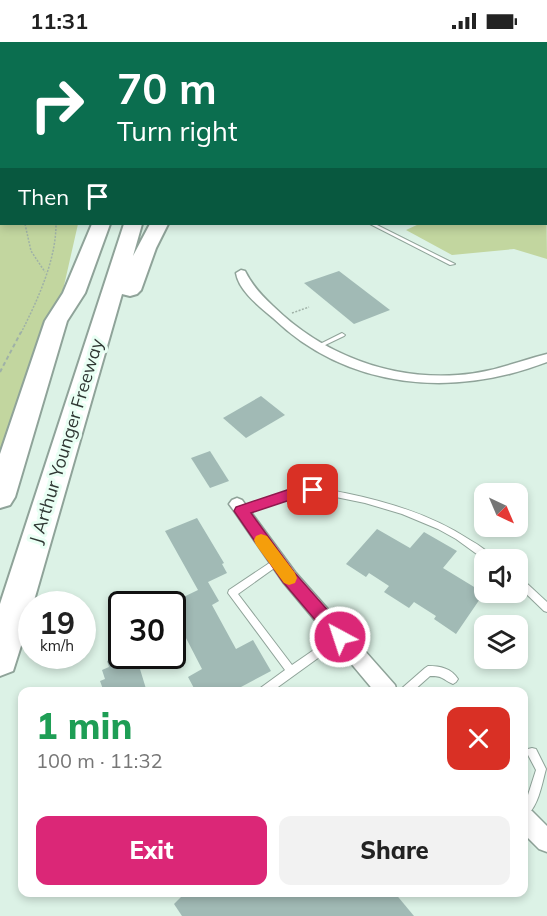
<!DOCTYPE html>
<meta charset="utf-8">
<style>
:root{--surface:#fff;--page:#f2f2f2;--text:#222;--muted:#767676;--accent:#db2777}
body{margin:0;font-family:Mulish,sans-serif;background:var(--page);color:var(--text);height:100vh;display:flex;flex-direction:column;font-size:22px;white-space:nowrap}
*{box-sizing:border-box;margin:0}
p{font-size:20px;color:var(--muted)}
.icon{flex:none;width:33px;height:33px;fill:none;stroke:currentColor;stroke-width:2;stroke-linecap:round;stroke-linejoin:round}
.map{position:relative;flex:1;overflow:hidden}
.panel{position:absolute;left:18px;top:645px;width:510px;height:210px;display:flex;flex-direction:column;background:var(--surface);border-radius:12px;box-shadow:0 3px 9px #0003}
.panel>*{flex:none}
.guide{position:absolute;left:0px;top:0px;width:548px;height:183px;box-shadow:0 3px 9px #0003;background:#0b6e4f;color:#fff;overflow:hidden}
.needle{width:39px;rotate:136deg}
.fabs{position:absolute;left:474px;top:441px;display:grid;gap:12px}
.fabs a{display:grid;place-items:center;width:54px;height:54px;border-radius:12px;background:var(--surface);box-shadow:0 3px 9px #0003;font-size:30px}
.speed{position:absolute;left:18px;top:549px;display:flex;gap:12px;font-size:30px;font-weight:700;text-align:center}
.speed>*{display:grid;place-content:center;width:78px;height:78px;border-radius:50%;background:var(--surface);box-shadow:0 3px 9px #0003;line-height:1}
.speed small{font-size:15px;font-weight:400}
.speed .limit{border:3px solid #111;border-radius:9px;background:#fff;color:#111}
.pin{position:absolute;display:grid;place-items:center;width:51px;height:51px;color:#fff;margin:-26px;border-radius:12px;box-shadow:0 3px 9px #0006}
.me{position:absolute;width:66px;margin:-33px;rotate:320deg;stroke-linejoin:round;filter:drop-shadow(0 0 4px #0008)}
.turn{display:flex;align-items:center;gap:21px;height:126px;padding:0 18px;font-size:27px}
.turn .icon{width:78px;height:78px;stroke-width:2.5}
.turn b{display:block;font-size:42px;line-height:51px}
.then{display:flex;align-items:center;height:57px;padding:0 18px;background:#0003;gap:12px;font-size:22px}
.round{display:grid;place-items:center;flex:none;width:63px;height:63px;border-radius:12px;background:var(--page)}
.summary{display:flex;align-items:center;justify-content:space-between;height:102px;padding:0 18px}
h1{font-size:36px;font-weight:800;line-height:45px;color:#1e9e55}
.cta{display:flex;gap:12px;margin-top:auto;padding:12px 18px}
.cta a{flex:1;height:69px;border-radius:12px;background:var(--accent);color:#fff;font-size:24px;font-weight:800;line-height:69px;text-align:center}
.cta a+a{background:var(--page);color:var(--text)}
.status{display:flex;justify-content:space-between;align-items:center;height:42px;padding:0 30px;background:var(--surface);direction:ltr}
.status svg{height:16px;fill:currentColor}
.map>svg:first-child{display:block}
.green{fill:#c2d69f}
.building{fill:#a1bab5}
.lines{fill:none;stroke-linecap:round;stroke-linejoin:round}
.service-casing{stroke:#8fa399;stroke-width:2}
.minor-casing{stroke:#8fa399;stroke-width:3}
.motorway-casing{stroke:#8fa399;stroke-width:4}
.path-far1{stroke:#9fb1a7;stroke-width:1.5;stroke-dasharray:2 1.5;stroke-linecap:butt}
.path{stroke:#9fb1a7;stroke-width:2;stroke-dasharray:4 3;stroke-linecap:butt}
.service{fill:#fff;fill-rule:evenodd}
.minor{fill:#fff;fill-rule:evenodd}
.motorway{fill:#fff;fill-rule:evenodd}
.route{fill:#db2777;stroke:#8e194d;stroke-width:1.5}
.slow{fill:#f59e0b}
.labels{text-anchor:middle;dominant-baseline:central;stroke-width:6;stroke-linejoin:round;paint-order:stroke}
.street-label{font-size:18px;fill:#2f3733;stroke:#e9fff4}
</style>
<div class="status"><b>11:31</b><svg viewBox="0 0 49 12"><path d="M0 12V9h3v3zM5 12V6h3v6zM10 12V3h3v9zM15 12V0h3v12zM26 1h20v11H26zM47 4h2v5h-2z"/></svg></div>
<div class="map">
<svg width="547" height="874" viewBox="0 0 547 874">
<rect width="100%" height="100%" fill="#dcf2e6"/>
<g class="green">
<path d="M0,0h547v124l-1,-122h-544v180h76l-22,97 -56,176z"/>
<path d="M546,139l1,78 -33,-10 -62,6 -46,-25 13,-6h127z"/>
</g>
<g class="building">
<path d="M339,229l51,39 -36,14 -50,-41z"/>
<path d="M261,354l24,19 -39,23 -23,-20z"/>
<path d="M210,409l19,30 -19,7 -19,-30z"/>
<path d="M197,476l27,45 -2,1 5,9 -19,9 11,19 -7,4 24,44 17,-9 18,31 -30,16 2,5h-47l-8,-15 14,-8 -30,-58v-7h-3l29,-14 -33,-59z"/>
<path d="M377,487l33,19 14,-16 33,19 -14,17 41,25 -28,41 -22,-15 2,-3 -22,-14 -5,6 -25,-16 5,-6 -20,-13 -3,4 -20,-13z"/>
<path d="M119,614h17l11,36h-43l-4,-11 5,-2 -3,-9 7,-3 -2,-6z"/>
<path d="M186,850h208l20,24h-232l-8,-12z"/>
</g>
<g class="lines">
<defs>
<g id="service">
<rect x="546" y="134" width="1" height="2"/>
<path d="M370,182h5l80,40 -5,1z"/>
<path d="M342,291l3,2 -1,1 -25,12h-4l-1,-1z"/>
<path d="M313,445c11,1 21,4 32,6 44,9 87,22 125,47 9,5 19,12 26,20h-11l-29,-21 -18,-10 -36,-15 -37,-11 -44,-9 -8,-1 -18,2 -16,5 -38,14 -3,-1 -1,-2 1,-2 47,-17z"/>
<path d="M277,516l3,2 1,2 -1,2 -42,30 54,71 45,-31 3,-1 3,1 2,3 -2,3 -72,52h-14l2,-3 26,-19 -57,-77 1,-3z"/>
<path d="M518,535l3,1 26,24v10l-3,-1 -26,-25z"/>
<path d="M428,624c12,0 23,2 30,13l-2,3 -3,2c-11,-5 -9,-8 -23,-8l-18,16h-13l2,-3 24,-21z"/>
<path d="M532,706l4,1 10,20c-4,14 -8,41 -22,48v-14l4,-8 8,-25 -9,-17 1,-4z"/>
</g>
<g id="minor">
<path d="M241,228l4,1c7,14 16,24 28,35 49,48 116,74 185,69 34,-2 57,-13 89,-21v8c-94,36 -199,28 -274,-44 -14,-12 -34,-27 -37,-45z"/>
<path d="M237,456l5,2 53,72 100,113 2,7h-22l-92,-110 -51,-74 -3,-4 3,-4z"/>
<path d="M524,766l8,3 15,15v26l-8,-3 -15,-15z"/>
</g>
<g id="motorway">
<path d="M107,0h19l1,2h-19z"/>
<path d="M275,0h20l-21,2z"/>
<path d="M311,0h29l-30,2z"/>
<path d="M408,0h14l-15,2z"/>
<path d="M522,0h25v4l-1,-2h-25z"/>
<rect x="0" y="26" width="2" height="8"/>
<rect x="0" y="49" width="2" height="9"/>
<path d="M92,182h18l-25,69 -18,28 -52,176 -5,8 -10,3v-54l45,-133 18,-28z"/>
<path d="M124,182h18l-9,32 17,-32h18l-12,24 -15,42 -4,4 -7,2 -8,-2 -89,310h-1v7l-19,60 -13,5v-72z"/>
</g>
</defs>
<use href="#service" class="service-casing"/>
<use href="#minor" class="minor-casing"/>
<use href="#motorway" class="motorway-casing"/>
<g class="path-far1">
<path d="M27,0l16,2"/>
<path d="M139,2l2,-2"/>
<path d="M25,182l6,27 14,21"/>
<path d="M292,271l17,-6"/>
<path d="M21,291c16,-32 35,-72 35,-109"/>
</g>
<path class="path" d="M0,330l21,-40"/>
<use href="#service" class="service"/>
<use href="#minor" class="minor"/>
<use href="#motorway" class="motorway"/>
</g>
<path class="route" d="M313,442l7,6 -2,4 -19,3 -48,16 43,59 52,59 2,6 -2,5 -6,3 -6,-3 -51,-60 -49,-71 2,-4 63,-21z"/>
<path class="slow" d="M261,492l6,2 28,37 2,5 -2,5 -6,2 -5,-2 -28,-38 -2,-5 2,-4z"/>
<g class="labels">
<g class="street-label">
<text transform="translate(66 399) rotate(-73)">J Arthur Younger Freeway</text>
</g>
</g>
</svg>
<div class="fabs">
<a><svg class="needle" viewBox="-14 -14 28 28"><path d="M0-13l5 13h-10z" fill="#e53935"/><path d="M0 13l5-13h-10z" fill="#767676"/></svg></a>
<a><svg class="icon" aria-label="sound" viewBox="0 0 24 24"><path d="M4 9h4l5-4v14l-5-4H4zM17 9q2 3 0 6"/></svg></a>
<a><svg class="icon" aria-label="layers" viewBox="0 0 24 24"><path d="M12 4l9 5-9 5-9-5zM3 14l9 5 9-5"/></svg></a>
</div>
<div class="speed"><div>19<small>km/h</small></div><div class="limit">30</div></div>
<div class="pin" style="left:313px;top:448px;background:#d93025"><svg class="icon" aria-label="arrive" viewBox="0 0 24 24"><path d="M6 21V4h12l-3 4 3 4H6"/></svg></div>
<svg class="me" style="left:340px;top:595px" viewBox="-20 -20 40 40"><circle r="17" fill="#db2777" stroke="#fff" stroke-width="3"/><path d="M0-11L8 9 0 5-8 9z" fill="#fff"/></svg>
<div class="guide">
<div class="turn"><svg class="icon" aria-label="right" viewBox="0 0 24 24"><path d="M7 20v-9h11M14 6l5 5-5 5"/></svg><div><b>70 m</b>Turn right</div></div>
<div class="then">Then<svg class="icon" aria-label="arrive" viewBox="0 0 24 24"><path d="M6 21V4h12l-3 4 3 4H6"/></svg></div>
</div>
<section class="panel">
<div class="summary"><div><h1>1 min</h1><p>100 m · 11:32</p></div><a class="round" style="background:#d93025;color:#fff"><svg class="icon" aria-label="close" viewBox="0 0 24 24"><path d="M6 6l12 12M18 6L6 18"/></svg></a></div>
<div class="cta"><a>Exit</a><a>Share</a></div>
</section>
</div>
